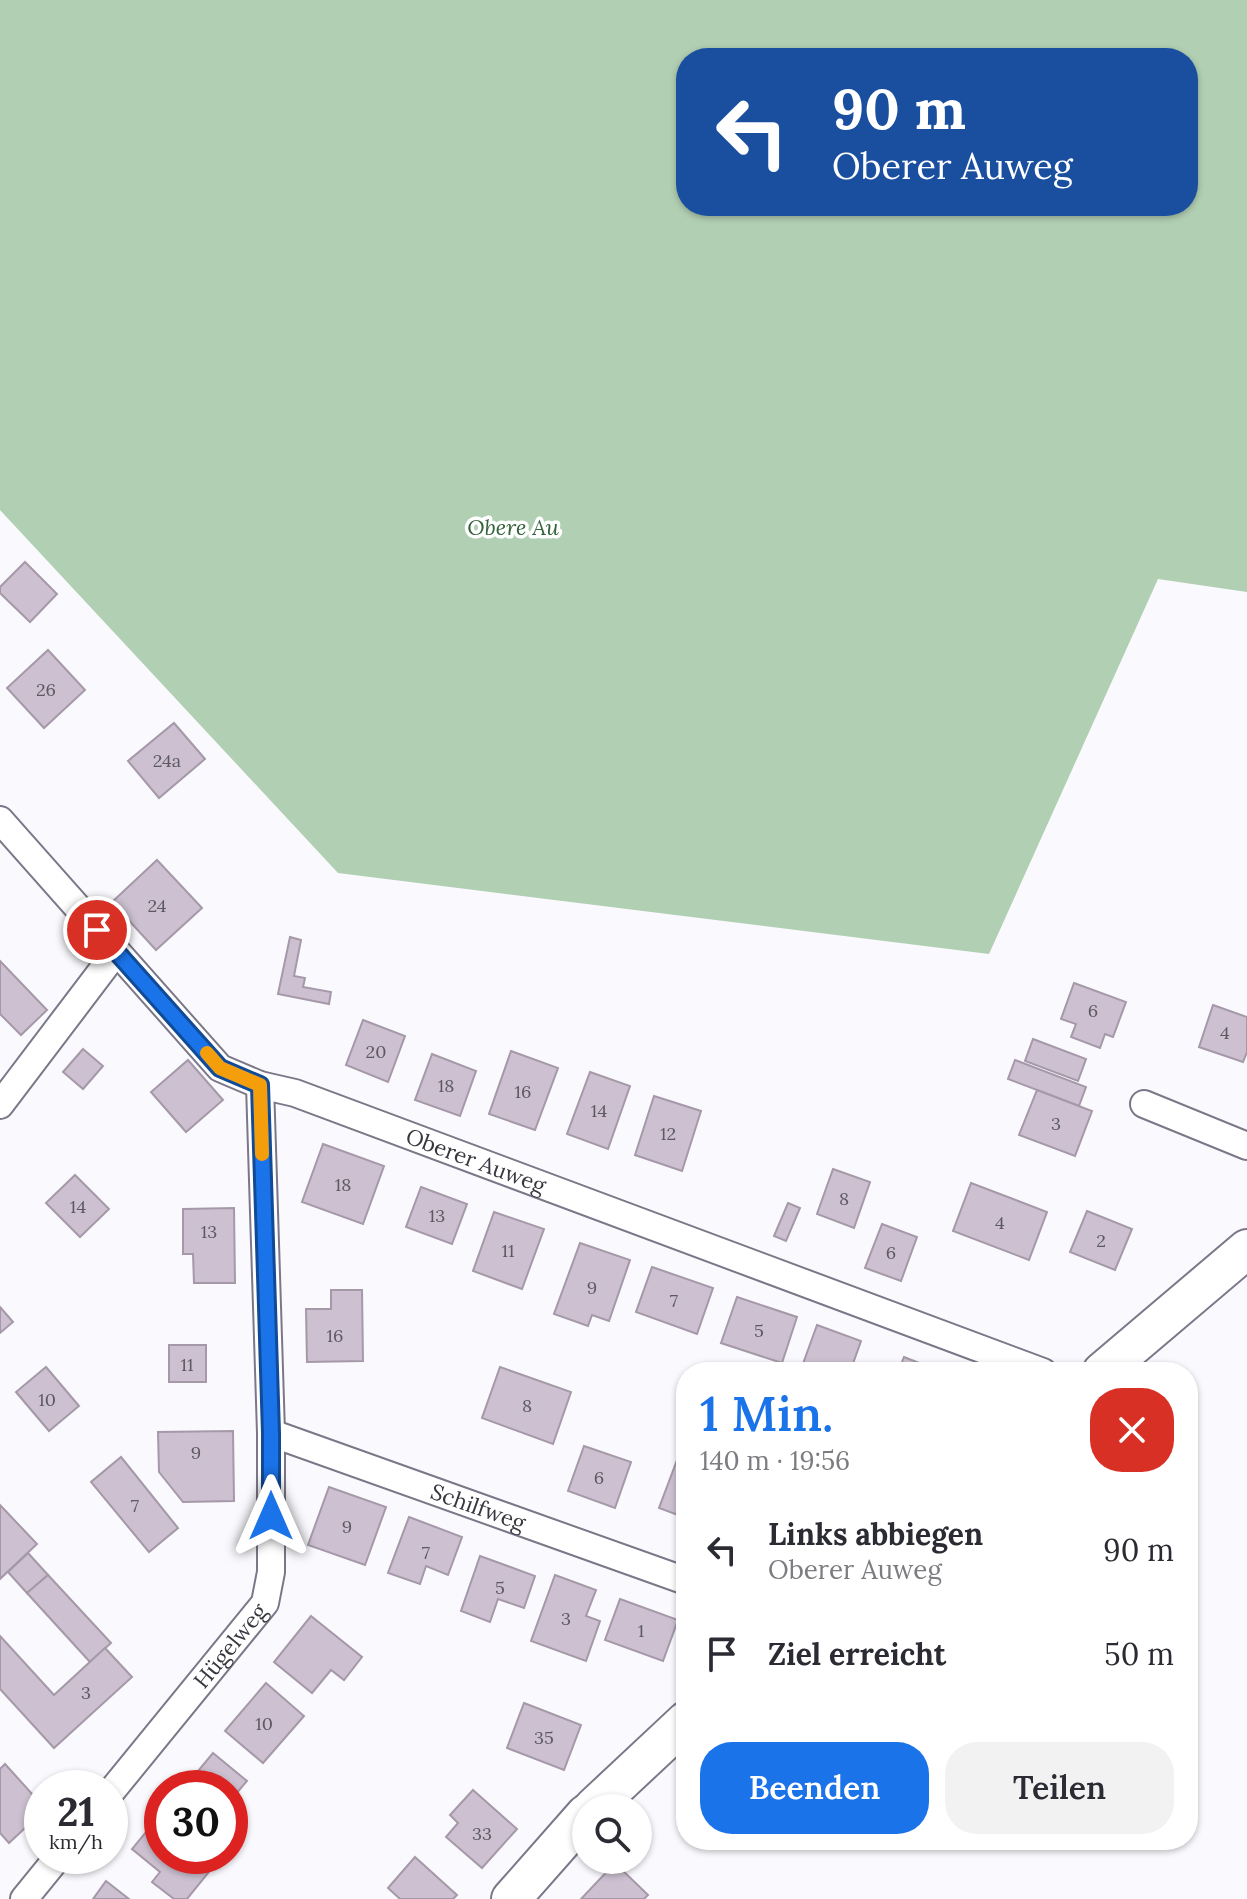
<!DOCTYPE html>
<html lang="de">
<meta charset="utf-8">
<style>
:root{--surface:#fff;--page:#f2f2f3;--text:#2b2b33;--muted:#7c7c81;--accent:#1a73e8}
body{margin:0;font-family:Lora,serif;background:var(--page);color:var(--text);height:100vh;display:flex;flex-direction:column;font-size:30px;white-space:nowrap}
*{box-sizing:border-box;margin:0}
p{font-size:26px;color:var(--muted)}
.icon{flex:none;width:44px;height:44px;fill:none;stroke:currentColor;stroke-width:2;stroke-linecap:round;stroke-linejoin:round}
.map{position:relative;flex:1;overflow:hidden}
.side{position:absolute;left:676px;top:1362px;width:522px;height:488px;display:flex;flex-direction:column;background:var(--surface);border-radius:32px;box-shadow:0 2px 6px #0004}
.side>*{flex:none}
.top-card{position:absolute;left:676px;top:48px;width:522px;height:168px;border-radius:32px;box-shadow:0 2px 6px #0004;background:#1a4fa0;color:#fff;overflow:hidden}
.fabs{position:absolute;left:572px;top:1794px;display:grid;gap:16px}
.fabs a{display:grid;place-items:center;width:80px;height:80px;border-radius:50%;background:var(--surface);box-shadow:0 2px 6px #0004;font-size:40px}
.speed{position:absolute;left:24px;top:1770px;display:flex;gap:16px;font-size:40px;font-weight:700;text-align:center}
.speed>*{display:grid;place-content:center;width:104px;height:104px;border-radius:50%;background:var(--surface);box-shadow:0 2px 6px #0004;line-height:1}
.speed small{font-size:20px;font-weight:400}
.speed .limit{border:12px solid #d22;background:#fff;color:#111}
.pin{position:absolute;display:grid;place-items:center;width:68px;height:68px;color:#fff;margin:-34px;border:4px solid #fff;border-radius:50%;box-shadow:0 2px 8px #0007}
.me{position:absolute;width:88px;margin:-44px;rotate:0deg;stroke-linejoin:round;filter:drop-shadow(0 0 6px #0008)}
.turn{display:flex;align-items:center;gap:28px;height:168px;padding:0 24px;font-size:36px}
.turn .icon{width:104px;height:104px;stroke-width:2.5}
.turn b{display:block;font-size:56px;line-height:68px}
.round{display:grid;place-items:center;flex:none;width:84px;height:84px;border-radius:32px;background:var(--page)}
.summary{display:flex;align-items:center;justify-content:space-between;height:136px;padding:0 24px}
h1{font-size:48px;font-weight:600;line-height:60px;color:var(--accent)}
.primary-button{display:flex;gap:16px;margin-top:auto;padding:16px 24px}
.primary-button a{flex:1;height:92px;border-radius:32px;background:var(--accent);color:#fff;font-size:32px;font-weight:600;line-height:92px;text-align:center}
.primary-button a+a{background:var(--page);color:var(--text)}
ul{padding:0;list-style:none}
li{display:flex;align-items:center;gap:24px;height:104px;padding:0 24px}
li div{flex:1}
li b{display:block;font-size:30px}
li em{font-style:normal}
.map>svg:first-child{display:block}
.green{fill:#b1cfb3;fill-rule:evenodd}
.building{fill:#cdc1d1;stroke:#a599a9;stroke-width:2}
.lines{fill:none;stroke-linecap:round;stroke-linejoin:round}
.street-casing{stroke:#7c7788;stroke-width:30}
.secondary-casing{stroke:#7c7788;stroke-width:42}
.street{stroke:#fff;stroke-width:26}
.secondary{stroke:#fff;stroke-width:38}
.route-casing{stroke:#114b97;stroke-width:20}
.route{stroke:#1a73e8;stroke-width:14}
.slow{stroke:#f59e0b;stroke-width:14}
.labels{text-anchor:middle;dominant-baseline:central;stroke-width:7;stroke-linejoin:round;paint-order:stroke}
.number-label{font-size:18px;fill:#5d5963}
.park-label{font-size:22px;font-style:italic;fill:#34623a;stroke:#fff}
.street-label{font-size:22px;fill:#38363e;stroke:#fff}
</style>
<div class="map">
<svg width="1247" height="1899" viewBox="0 0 1247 1899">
<rect width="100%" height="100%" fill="#faf9fd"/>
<path class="green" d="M0,0h1247v592l-89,-13 -169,375 -651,-81 -338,-363zM686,58h502v148h-502z"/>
<g class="building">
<path d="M25,562l32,32 -27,28 -30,-29v-6z"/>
<path d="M48,650l37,40 -41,38 -37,-40z"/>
<path d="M174,723l31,36 -46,39 -31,-37z"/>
<path d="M157,860l45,48 -46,42 -44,-48z"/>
<path d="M290,937l11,3 -7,36 11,2 -2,9 28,5 -2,12 -51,-10z"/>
<path d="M0,961l47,49 -26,25 -21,-21z"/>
<path d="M1074,983l52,19 -13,35 -8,-3 -5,14 -29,-11 5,-13 -15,-5z"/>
<path d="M1213,1005l34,12v35l-4,10 -44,-15z"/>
<path d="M363,1020l42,16 -17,46 -42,-17z"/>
<path d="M1033,1039l53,20 -8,22 -53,-20z"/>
<path d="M83,1049l20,17 -20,23 -20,-17z"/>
<path d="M511,1051l47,17 -23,62 -46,-16z"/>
<path d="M432,1054l44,17 -16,45 -45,-16z"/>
<path d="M188,1060l35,40 -37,32 -35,-40z"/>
<path d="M1015,1060l71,27 -7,19 -71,-27z"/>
<path d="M590,1072l40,14 -22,63 -41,-15z"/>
<path d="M1037,1090l55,21 -17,45 -56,-21z"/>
<path d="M654,1096l47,15 -19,60 -47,-16z"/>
<path d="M323,1144l61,22 -21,58 -61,-22z"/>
<path d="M833,1169l37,13 -16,46 -37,-14z"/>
<path d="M75,1175l34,34 -29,28 -34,-34z"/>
<path d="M971,1183l76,29 -18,48 -76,-29z"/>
<path d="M421,1187l46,17 -15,40 -46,-17z"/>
<path d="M788,1203l12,5 -14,33 -12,-5z"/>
<path d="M234,1208l1,75h-41l-1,-29h-10v-45z"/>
<path d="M1087,1211l45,18 -17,41 -45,-18z"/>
<path d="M494,1212l50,17 -22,60 -49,-18z"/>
<path d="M882,1224l35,13 -16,44 -36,-13z"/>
<path d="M580,1243l50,17 -21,61 -17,-6 -4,11 -34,-12z"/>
<path d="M652,1267l61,21 -16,46 -61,-22z"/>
<path d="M331,1290h31l1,71 -56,1 -1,-53h25z"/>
<path d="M737,1297l60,20 -15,46 -61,-20z"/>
<path d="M0,1307l13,15 -13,11z"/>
<path d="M817,1325l44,16 -11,31h-50z"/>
<rect x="169" y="1345" width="37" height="37"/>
<path d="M904,1357l28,11 -2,4h-32z"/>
<path d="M46,1367l33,39 -30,25 -33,-39z"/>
<path d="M500,1367l71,25 -18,52 -71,-26z"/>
<path d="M233,1431l1,70 -51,1 -24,-30 -1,-40z"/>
<path d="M584,1446l47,16 -16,46 -47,-17z"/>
<path d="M121,1457l57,71 -29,24 -58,-70z"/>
<path d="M677,1460l9,4v54l-27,-10z"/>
<path d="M329,1487l57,20 -21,58 -57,-20z"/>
<path d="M0,1505l37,39 -37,35z"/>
<path d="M409,1517l53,20 -14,38 -22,-9 -6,18 -32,-11z"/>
<path d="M28,1553l20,22 -21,18 -19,-21z"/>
<path d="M480,1556l55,20 -11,32 -26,-9 -8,23 -29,-11z"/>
<path d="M48,1575l63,68 -21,19 -63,-69z"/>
<path d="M555,1575l41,15 -10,26 14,5 -14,40 -55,-20z"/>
<path d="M620,1599l58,21 -15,41 -58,-21z"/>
<path d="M311,1616l51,41 -18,23 -13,-10 -19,23 -38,-31z"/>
<path d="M0,1636l54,59 51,-47 27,29 -78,71 -54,-59z"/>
<path d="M266,1683l38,33 -41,47 -38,-32z"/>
<path d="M524,1703l57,22 -17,45 -57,-22z"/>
<path d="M213,1753l34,28 -17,20v-13h-46z"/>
<path d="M5,1764l37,41v7l-33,31 -9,-10v-64z"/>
<path d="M473,1790l44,39 -35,39 -36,-31 12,-14 -8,-8z"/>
<path d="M159,1816l3,2v38h48l7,6 -30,37h-13l-22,-17 8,-10 -28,-23z"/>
<path d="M415,1857l42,38 -4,4h-53l-12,-11z"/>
<path d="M615,1863l33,32 -4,4h-63z"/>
<path d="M106,1881l23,18h-36z"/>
</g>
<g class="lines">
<defs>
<g id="street">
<path id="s1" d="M0,820l220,248 40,17 35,8 748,279"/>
<path d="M1144,1104l103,42"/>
<path d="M0,1105l116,-153"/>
<path id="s2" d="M271,1433l415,148"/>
<path id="s3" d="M110,1793l155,-190 6,-31v-139l-11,-348"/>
<path d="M24,1899l35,-43"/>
</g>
<g id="secondary">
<path d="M1102,1372l145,-123"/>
<path d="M593,1808l93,-87"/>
<path d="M511,1899l75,-85"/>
</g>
</defs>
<use href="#street" class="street-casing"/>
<use href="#secondary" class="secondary-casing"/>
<use href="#street" class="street"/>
<use href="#secondary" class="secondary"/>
</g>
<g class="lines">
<defs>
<path id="route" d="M97,930l123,138 40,17 11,348v83"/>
</defs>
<use href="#route" class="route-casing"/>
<use href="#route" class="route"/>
<path class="slow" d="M207,1053l13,15 40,17 2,69"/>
</g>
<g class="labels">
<g class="number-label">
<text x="46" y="689">26</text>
<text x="167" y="760">24a</text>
<text x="157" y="905">24</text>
<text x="1093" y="1010">6</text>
<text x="1225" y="1032">4</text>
<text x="376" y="1051">20</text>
<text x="446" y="1085">18</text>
<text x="523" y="1091">16</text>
<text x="599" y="1110">14</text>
<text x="1056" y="1123">3</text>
<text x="668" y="1133">12</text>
<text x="343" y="1184">18</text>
<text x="844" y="1198">8</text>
<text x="78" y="1206">14</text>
<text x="437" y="1215">13</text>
<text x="1000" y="1222">4</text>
<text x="209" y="1231">13</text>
<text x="1101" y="1240">2</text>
<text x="508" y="1250">11</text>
<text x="891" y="1252">6</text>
<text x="592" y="1287">9</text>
<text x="674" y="1300">7</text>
<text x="759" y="1330">5</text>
<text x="335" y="1335">16</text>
<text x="187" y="1364">11</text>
<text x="47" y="1399">10</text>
<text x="527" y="1405">8</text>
<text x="196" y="1452">9</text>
<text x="599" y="1477">6</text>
<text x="135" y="1505">7</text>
<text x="347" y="1526">9</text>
<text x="426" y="1552">7</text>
<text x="500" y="1587">5</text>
<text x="566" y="1618">3</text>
<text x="641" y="1630">1</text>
<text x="86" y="1692">3</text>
<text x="264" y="1723">10</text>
<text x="544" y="1737">35</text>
<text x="482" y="1833">33</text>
</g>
<g class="park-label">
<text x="513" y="527">Obere Au</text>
</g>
<g class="street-label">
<text stroke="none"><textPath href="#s1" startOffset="604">Oberer Auweg</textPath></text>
<text stroke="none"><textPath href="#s2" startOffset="220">Schilfweg</textPath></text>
<text stroke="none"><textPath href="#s3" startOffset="190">Hügelweg</textPath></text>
</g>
</g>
</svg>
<div class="fabs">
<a><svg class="icon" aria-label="search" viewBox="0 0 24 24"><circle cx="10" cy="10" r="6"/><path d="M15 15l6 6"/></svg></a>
</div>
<div class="speed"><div>21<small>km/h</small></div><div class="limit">30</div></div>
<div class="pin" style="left:97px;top:930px;background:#d93025"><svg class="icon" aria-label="arrive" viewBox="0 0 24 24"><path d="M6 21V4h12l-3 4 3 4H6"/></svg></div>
<svg class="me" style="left:271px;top:1516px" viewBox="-20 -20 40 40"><path d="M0-17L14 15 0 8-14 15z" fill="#1a73e8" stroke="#fff" stroke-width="4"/></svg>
<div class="top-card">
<div class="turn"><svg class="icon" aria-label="left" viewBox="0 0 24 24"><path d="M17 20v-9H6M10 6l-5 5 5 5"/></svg><div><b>90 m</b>Oberer Auweg</div></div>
</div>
<section class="side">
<div class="summary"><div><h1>1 Min.</h1><p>140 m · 19:56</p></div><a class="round" style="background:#d93025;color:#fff"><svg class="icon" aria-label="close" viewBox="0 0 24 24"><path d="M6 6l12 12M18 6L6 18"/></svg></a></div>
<ul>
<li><svg class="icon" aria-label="left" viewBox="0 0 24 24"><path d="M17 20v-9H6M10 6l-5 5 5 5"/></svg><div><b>Links abbiegen</b><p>Oberer Auweg</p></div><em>90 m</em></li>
<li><svg class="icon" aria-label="arrive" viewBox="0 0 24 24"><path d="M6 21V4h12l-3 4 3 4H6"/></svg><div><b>Ziel erreicht</b></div><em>50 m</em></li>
</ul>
<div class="primary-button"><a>Beenden</a><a>Teilen</a></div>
</section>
</div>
